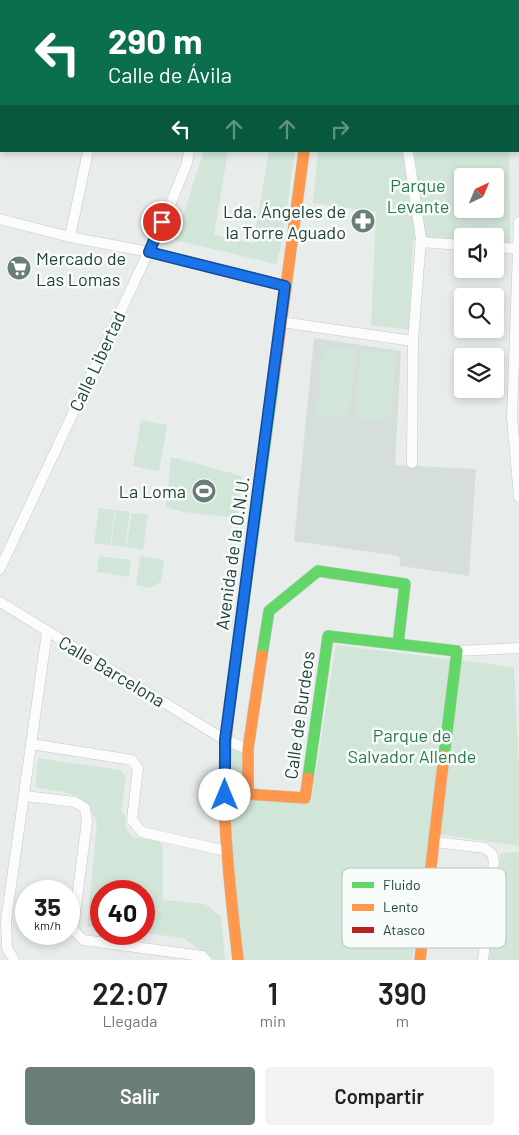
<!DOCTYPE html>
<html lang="es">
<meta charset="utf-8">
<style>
:root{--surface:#fff;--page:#f2f2f2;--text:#202124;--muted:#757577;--accent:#697e78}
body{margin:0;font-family:Barlow,sans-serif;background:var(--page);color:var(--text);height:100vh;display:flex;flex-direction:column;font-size:19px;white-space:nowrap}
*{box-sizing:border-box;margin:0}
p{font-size:16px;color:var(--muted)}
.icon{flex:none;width:28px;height:28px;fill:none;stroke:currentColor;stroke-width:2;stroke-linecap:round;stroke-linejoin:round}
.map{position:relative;height:960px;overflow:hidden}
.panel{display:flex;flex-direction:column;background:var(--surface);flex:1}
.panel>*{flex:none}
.guide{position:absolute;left:0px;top:0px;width:520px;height:152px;box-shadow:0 2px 8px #0003;background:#0b6e4f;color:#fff;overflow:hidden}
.needle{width:32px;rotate:44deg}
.controls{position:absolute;left:454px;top:168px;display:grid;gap:10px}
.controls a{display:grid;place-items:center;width:50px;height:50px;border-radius:5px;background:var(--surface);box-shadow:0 2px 8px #0003;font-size:25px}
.speed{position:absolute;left:15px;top:880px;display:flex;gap:10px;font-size:25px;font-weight:700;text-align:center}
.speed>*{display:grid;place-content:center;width:65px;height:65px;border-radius:50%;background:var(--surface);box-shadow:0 2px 8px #0003;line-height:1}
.speed small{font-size:12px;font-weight:400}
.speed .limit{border:8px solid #d22;background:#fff;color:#111}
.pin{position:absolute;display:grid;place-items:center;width:42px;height:42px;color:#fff;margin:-21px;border:2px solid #fff;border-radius:50%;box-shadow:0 1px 5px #0007}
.me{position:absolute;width:55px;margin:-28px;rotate:0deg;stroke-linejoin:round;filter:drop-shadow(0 0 4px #0008)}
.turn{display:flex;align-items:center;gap:18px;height:105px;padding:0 25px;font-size:22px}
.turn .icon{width:65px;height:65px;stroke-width:2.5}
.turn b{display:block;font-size:35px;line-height:42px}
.lanes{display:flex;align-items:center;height:48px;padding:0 25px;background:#0003;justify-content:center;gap:25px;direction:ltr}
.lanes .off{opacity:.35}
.eta{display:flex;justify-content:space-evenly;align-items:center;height:85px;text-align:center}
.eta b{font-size:30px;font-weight:600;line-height:35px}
.action{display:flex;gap:10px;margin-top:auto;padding:10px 25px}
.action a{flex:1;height:58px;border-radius:5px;background:var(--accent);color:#fff;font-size:20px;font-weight:600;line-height:58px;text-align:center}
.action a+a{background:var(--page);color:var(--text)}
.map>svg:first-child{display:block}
.built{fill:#d6dedb}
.green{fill:#d1e6d8;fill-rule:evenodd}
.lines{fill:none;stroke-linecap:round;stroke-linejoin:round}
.street-casing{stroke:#c5cac8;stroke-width:11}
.fast-casing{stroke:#c3cbc8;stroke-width:12}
.slow-casing{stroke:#c3cbc8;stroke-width:12}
.jam-casing{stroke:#c3cbc8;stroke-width:12}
.street{stroke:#fcfcfc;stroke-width:10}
.fast{stroke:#63d668;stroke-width:11}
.slow{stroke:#ff974d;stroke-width:11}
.jam{stroke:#b3261e;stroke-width:11}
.route-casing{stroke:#114b97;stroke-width:12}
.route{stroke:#1a73e8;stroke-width:9}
.labels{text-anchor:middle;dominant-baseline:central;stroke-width:5;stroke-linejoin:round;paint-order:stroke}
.park-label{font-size:18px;fill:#2d7a4b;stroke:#f7fbf9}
.poi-label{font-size:18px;fill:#24423a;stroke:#f7fbf9;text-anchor:end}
.street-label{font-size:18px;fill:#24423a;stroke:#f7fbf9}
.key{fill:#f7fbf9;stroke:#b8c4c0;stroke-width:1}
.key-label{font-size:14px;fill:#24423a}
</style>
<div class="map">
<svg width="519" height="960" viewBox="0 0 519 960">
<rect width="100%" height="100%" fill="#e8edeb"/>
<path class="built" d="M314,338l87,13 -6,114 81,4 -7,107 -69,-10 -1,-10 -105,-15z"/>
<g class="green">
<path d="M204,151h24l-14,84 39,8 16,-92h26l-13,91 -6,22 -101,-24z"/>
<path d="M318,151h191l1,93 -15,-1v-7h-33v6l-49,-2 -4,90 -38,-5 5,-113 -63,-9zM462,176h33v33h-33z"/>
<path d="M323,346l32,4 -6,68 -32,-3z"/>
<path d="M361,351l35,3 -6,68 -35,-3z"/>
<path d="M141,420l26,5 -8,46 -26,-5z"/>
<path d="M171,457l71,19 -5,42 -54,-6 -17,-5z"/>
<path d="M99,508l16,2 -5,35 -16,-2z"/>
<path d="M116,510l14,2 -5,35 -14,-2z"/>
<path d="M132,513l16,2 -5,35 -17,-3z"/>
<path d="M99,556l32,4 -2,17 -32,-5z"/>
<path d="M140,556l24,4 -3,22 -12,6 -13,-3z"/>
<path d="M336,645l178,22 5,101v78l-89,-13 -18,127h-174l-13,-220 20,12 1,44 65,6z"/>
<path d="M38,758l82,12 6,7 -5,34 4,4 1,14 6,8 27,4 4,6v53l42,4 16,12 4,44h-10l-32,-22 -39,-5v-42h-43v37l-14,-2 10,-104c-15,-33 -30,-28 -62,-35z"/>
<path d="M519,851v109h-30l11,-106z"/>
</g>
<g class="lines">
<defs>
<g id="street">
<path d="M15,0l11,1"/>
<path d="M140,1l1,-1"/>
<path d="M215,1v-1"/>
<path d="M422,1v-1"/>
<path d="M0,90h1"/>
<path d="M408,151l13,88 -8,102 -1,122"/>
<path d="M0,219l70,18 79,15 136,34"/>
<path d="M519,222l-7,195 7,80"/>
<path d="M70,237l18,-86"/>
<path d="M420,242l42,3"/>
<path d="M495,247l23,2"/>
<path d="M281,322l132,19"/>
<path d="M0,569l169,-361 18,-45 2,-12"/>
<path d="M0,602l225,138 23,9"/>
<path d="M457,651l62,-3"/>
<path d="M31,744l101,16 6,8 -6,52 10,12 84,19"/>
<path d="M25,796l50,6 10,6 2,13 -14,108 10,11 119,16 4,4"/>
<path d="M435,842l50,6 7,6 2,7 -11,99"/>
<path d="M14,960l-7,-12 -1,-27 41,-289"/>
</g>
<g id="fast">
<path d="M262,655l7,-44 49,-40 87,13 -7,60"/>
<path d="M229,713l45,-336"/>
<path d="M308,778l20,-142 129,15 -13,105"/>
</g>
<g id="slow">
<path d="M274,377l30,-226"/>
<path d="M262,655l-14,94v45l57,4 3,-20"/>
<path d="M229,713c-11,82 0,165 9,247"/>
<path d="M420,960l24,-204"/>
</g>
<path id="jam" d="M323,1l1,-1"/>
</defs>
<use href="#street" class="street-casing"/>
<use href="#fast" class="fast-casing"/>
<use href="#slow" class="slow-casing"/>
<use href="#jam" class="jam-casing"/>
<use href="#street" class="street"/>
<use href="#fast" class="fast"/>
<use href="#slow" class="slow"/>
<use href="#jam" class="jam"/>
</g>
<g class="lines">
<defs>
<path id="route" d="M162,222l-13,30 136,34 -60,454v55"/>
</defs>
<use href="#route" class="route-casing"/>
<use href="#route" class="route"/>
</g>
<defs>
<symbol id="pharmacy-disc" viewBox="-11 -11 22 22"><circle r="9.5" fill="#697e78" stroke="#f7fbf9"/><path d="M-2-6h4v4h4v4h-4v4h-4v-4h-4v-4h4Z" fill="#fff"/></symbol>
<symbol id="supermarket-disc" viewBox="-11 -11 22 22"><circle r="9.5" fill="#697e78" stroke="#f7fbf9"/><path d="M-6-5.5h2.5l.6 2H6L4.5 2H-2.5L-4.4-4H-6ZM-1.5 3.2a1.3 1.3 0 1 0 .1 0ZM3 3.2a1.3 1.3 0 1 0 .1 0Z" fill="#fff"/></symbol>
<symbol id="stadium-disc" viewBox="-11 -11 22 22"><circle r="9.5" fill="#697e78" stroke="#f7fbf9"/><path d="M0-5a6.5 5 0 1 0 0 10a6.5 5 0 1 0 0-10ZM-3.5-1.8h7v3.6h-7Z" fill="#fff"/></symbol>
</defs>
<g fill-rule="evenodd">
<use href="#pharmacy-disc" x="349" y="207" width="28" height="28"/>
<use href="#supermarket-disc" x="5" y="254" width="28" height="28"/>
<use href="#stadium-disc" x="190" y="477" width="28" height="28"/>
</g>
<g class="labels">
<g class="park-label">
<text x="418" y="185">Parque<tspan x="418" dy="21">Levante</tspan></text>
<text x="412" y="735">Parque de<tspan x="412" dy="21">Salvador Allende</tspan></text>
</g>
<g class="poi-label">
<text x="346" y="211">Lda. Ángeles de<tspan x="346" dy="21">la Torre Aguado</tspan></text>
<text x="36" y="258" text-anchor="start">Mercado de<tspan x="36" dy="21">Las Lomas</tspan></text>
<text x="186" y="491">La Loma</text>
</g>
<g class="street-label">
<text transform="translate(97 361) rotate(-65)">Calle Libertad</text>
<text transform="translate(232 553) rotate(-82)">Avenida de la O.N.U.</text>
<text transform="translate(112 671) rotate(31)">Calle Barcelona</text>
<text transform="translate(299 715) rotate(-82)">Calle de Burdeos</text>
</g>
</g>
<rect x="342" y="868" width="164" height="80" rx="8" class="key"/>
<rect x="352" y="882" width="22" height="6" fill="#63d668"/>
<rect x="352" y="904" width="22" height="7" fill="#ff974d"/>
<rect x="352" y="927" width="22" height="6" fill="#b3261e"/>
<g class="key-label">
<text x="383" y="890">Fluido</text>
<text x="383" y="912">Lento</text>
<text x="383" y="935">Atasco</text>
</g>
</svg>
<div class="controls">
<a><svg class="needle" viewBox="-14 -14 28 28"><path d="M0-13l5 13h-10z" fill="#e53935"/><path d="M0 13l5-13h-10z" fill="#757577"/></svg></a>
<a><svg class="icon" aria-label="sound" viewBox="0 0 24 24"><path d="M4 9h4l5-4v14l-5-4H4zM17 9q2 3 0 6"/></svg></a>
<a><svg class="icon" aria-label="search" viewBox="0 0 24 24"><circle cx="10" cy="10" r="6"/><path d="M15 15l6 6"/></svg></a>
<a><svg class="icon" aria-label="layers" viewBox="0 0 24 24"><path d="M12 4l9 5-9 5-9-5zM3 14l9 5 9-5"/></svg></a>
</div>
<div class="speed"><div>35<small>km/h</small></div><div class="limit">40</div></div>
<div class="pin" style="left:162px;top:222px;background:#d93025"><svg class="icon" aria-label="arrive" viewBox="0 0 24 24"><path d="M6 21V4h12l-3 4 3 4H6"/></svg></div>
<svg class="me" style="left:225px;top:795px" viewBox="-20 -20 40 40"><circle r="19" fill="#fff"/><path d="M0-13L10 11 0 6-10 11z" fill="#1a73e8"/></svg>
<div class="guide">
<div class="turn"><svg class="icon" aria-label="left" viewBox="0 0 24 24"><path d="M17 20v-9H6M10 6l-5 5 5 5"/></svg><div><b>290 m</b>Calle de Ávila</div></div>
<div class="lanes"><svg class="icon" aria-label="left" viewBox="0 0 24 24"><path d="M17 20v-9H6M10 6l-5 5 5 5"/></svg><svg class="icon off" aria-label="ahead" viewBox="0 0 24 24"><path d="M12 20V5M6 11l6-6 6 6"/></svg><svg class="icon off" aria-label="ahead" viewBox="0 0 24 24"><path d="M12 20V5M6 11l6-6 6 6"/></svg><svg class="icon off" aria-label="right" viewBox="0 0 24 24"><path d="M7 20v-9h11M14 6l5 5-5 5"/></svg></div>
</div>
</div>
<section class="panel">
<div class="eta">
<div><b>22:07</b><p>Llegada</p></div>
<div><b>1</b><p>min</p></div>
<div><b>390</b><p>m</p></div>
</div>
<div class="action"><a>Salir</a><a>Compartir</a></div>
</section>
